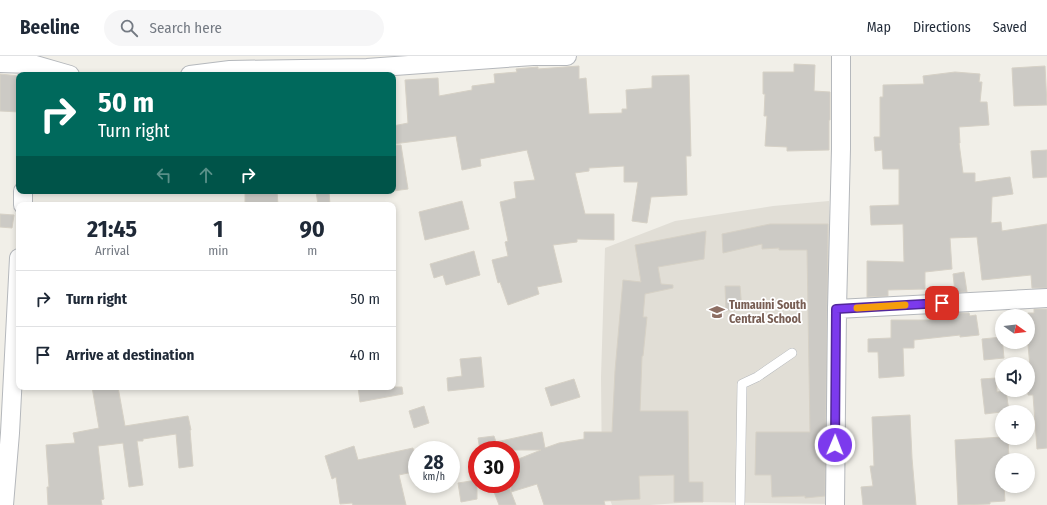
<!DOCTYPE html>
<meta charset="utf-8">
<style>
:root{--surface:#fff;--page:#f6f6f7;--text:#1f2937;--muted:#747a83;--line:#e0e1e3}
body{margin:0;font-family:"Fira Sans Condensed",sans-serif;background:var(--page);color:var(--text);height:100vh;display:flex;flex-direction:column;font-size:15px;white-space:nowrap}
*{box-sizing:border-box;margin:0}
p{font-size:13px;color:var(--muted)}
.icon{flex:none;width:22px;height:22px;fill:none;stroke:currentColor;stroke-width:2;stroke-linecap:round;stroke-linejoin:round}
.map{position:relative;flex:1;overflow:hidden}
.panel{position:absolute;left:16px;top:146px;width:380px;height:188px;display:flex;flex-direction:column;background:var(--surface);border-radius:8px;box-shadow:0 2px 6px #0003}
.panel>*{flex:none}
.hud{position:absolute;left:16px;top:16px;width:380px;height:122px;border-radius:8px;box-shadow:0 2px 6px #0003;background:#00695c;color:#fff;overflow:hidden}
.needle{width:26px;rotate:104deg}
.controls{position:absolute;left:995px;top:253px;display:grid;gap:8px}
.controls a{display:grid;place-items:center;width:40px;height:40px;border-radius:50%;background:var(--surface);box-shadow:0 2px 6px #0003;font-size:20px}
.speed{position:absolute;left:408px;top:385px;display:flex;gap:8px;font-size:20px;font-weight:700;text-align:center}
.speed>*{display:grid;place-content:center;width:52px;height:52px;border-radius:50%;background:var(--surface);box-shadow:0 2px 6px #0003;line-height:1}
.speed small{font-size:10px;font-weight:400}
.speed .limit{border:6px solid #d22;background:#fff;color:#111}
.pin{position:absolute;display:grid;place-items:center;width:34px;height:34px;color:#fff;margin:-17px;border-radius:8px;box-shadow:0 2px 6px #0006}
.me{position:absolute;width:44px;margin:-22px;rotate:1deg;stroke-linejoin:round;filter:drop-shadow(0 0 3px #0008)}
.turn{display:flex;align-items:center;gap:14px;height:84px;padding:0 16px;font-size:18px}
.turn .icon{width:52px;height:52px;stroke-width:2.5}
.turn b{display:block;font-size:28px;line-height:34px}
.lanes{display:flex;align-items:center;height:38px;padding:0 16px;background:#0003;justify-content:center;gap:20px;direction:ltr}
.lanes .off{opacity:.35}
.eta{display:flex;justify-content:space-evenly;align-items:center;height:68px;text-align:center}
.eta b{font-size:24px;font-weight:700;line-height:28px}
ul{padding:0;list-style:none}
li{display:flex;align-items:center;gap:12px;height:56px;padding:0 16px;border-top:1px solid var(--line)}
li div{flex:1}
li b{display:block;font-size:15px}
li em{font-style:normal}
header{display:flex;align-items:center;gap:24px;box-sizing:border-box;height:56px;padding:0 20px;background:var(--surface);border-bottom:1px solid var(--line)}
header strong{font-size:19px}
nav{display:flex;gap:22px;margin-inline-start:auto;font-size:14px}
.search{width:280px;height:36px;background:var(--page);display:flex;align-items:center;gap:10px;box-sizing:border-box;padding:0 14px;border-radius:22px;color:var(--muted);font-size:15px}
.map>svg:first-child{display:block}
.education{fill:#e1ded6}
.building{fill:#cccac5;stroke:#d6d1c6}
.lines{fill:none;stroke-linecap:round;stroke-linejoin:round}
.lane-casing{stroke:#b5b8bc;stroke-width:10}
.street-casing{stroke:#b5b8bc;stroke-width:20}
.lane{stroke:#fff;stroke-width:9}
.street{stroke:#fff;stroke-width:18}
.route-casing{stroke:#51269a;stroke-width:10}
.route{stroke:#7c3aed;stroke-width:7}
.slow{stroke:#f59e0b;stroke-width:7}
.labels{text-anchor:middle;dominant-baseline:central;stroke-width:3.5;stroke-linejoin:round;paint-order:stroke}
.education-label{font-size:12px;font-weight:bold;fill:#785e54;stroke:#fff;text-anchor:start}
</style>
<header>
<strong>Beeline</strong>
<div class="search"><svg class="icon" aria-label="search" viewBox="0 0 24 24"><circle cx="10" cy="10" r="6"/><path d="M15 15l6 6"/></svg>Search here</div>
<nav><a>Map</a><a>Directions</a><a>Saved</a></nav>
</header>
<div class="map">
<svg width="1047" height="449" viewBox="0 0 1047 449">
<rect width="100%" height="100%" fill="#f1efe8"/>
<path class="education" d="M829,145l6,303 -141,-2 -44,3h-38l-10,-26 -1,-102 4,-129 70,-27 98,-15z"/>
<g class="building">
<path d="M794,8l21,1 -1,26 16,1v28h-1v30l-42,1v-4l-22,-1 2,-30h-3l1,-22h-2v-22h31z"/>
<path d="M579,10v13l7,-1 3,36 33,-1v-4h5l-1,-19 26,-2v-12l37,-1 2,81h-5l1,39 -36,2 -4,26 -15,-2 6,-39h-14v-16l-35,2v3l-14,2 10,41h29v26l-37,-1v3l-24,3 9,37 -25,5 2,7 -31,11 -8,-23 -2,1 -6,-23 16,-4 -3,-14 3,-1 -8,-39 16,-4 -2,-16 21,-2 -8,-30 -47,9 1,7 -19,4 -6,-34 -63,8v-18l15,-3 -3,-43 33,-2 1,18 33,-6v-4l23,-3 -1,-9 23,-2 -1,-3 22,-2v2z"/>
<path d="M1045,10l2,39 -33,1 -2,-38z"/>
<path d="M955,16l25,2 -1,8h3l-2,20h7l2,23 -30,2 1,16h-1l4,30h12v9l35,-5 3,17 -21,3 -1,26 10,-1 1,9 45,-7v64h-15l-1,-13 -49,5 -5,-43 -27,1 2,31 -27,3v17l-37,1v6l-21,1v-36l37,1 -1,-38 -32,1 -1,-19 29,-1v-36h-16l-1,-19 -7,1 -1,-14h6v-40h3v-12l41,-1 -1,-8z"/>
<path d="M0,18l19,2v36l-19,-1z"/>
<path d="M393,89h8l7,44 -15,2z"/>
<path d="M1047,94v27l-14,1 -2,-27z"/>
<path d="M245,135h32l1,14h-33z"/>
<path d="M316,135h13l1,14h-12z"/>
<path d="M462,145l7,28 -44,11 -6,-28z"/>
<path d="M0,158l14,1 -2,13 -12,-1z"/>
<path d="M770,168h58l-3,272 -20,2v-2l-33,1 -1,-22h-16l1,-43h54l-3,-182h-28v-2l-17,1v-5l-39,9 -1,-19z"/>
<path d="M706,175l-2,28 -46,8 3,17 12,1v3l-28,6 -2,23h4l-4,39h-1l-2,55h48l1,71h14v20h-29v-27l-35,1 1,23 -36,2 1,4h-61l-7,-21 -26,8 5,13h-17l-8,-21h17l3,8v-30l30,-12h-61l-2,-12 16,-2 2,6 46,-10 3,16 14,-5 25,-4v-7h28l3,-61 8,-91 18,2 -6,-37z"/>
<path d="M474,195l6,24 -34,10 -3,-10 -9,3 -4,-14z"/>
<path d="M964,216l3,20h-12l-2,-18z"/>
<path d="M725,230h15l2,24 -16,1z"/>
<path d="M1034,253h13v139l-10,1 -4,-54h-5v-18h3l-3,-32v-32h6z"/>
<path d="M956,257h13l1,3 6,-1 3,20 -19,2v-2l-46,5v8h-11l1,28 -25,2 -1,-26h-10v-13l23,-1v-18h38l28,-3z"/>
<path d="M1002,281l2,21 -20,2 -2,-21z"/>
<path d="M481,301l3,30 -36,4 -1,-13 15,-2 -2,-17z"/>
<path d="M996,322l1,14 9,-1 3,20 -24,3 -4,-35z"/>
<path d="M574,323l6,18 -29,9 -6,-18z"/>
<path d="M92,331h26l7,39 63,-10 3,14h-1l3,36 -14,2 -3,-34 -33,5v2h-6l6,44 -14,2 -6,-44 -25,3 6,53 -3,1 1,5h-54l-1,-18h2l-3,-42 29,-2 -2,-10 26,-5z"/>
<path d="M358,331h44l1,7 -43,8z"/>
<path d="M424,350l5,17 -15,5 -5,-17z"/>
<path d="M910,359l2,43 4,47h-53l-2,-18 12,-1 -3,-20h4l-2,-49z"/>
<path d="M1002,381v1h6l1,22h-7v26h2l1,15 -15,1v2l-32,1 -3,-65z"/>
<path d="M354,390l4,14 55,-12 4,23 -18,4 7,30h-53l-1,-2 -12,1 -4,-27 -4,2 -7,-23z"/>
<path d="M477,424v19l-16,3 -3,-19z"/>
</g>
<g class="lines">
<defs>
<path id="lane" d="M740,449l2,-121 15,-7 35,-24"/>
<g id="street">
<path d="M0,7l32,1 38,11"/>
<path d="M190,19l40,-5 137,-2 166,-12h34"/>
<path d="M23,149v-14"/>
<path d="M837,253l4,-160v-93"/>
<path d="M4,449l6,-72 9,-175"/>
<path d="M835,449l2,-196 210,-11"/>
</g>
</defs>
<use href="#lane" class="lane-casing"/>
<use href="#street" class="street-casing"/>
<use href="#lane" class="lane"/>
<use href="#street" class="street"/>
</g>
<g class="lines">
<defs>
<path id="route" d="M835,389l1,-136 106,-6"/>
</defs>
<use href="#route" class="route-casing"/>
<use href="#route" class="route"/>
<path class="slow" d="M857,252l48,-3"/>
</g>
<defs>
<symbol id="school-bare" viewBox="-9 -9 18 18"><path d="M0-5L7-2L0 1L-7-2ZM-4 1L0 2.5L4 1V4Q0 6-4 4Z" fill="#8d6e63" stroke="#fff" stroke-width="2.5" paint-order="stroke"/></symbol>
</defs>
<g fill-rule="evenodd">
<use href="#school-bare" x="706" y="245" width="22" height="22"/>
</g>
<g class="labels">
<g class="education-label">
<text x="729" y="249">Tumauini South<tspan x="729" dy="14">Central School</tspan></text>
</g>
</g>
</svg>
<div class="controls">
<a><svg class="needle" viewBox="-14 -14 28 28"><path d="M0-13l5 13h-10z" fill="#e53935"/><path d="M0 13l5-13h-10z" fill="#747a83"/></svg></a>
<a><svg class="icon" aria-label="sound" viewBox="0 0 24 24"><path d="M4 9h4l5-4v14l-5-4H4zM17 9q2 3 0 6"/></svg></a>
<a>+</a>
<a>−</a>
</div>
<div class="speed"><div>28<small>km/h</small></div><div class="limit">30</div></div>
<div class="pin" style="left:942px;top:247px;background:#d93025"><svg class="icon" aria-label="arrive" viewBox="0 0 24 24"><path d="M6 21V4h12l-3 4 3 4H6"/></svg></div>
<svg class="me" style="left:835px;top:389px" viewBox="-20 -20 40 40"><circle r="17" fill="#7c3aed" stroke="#fff" stroke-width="3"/><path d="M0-11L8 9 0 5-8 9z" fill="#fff"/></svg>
<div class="hud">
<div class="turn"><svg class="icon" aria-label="right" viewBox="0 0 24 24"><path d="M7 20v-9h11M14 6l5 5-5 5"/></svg><div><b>50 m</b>Turn right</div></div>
<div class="lanes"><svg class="icon off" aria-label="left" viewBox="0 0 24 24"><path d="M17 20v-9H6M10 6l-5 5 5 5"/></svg><svg class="icon off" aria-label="ahead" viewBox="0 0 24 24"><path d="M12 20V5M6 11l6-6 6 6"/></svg><svg class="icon" aria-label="right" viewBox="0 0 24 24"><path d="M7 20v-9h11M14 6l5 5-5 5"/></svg></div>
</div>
<section class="panel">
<div class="eta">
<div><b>21:45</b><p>Arrival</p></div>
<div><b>1</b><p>min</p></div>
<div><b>90</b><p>m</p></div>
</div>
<ul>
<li><svg class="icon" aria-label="right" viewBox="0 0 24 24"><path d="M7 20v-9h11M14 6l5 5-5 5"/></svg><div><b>Turn right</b></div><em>50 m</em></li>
<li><svg class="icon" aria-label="arrive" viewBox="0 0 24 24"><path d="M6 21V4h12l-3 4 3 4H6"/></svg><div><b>Arrive at destination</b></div><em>40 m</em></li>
</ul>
</section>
</div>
